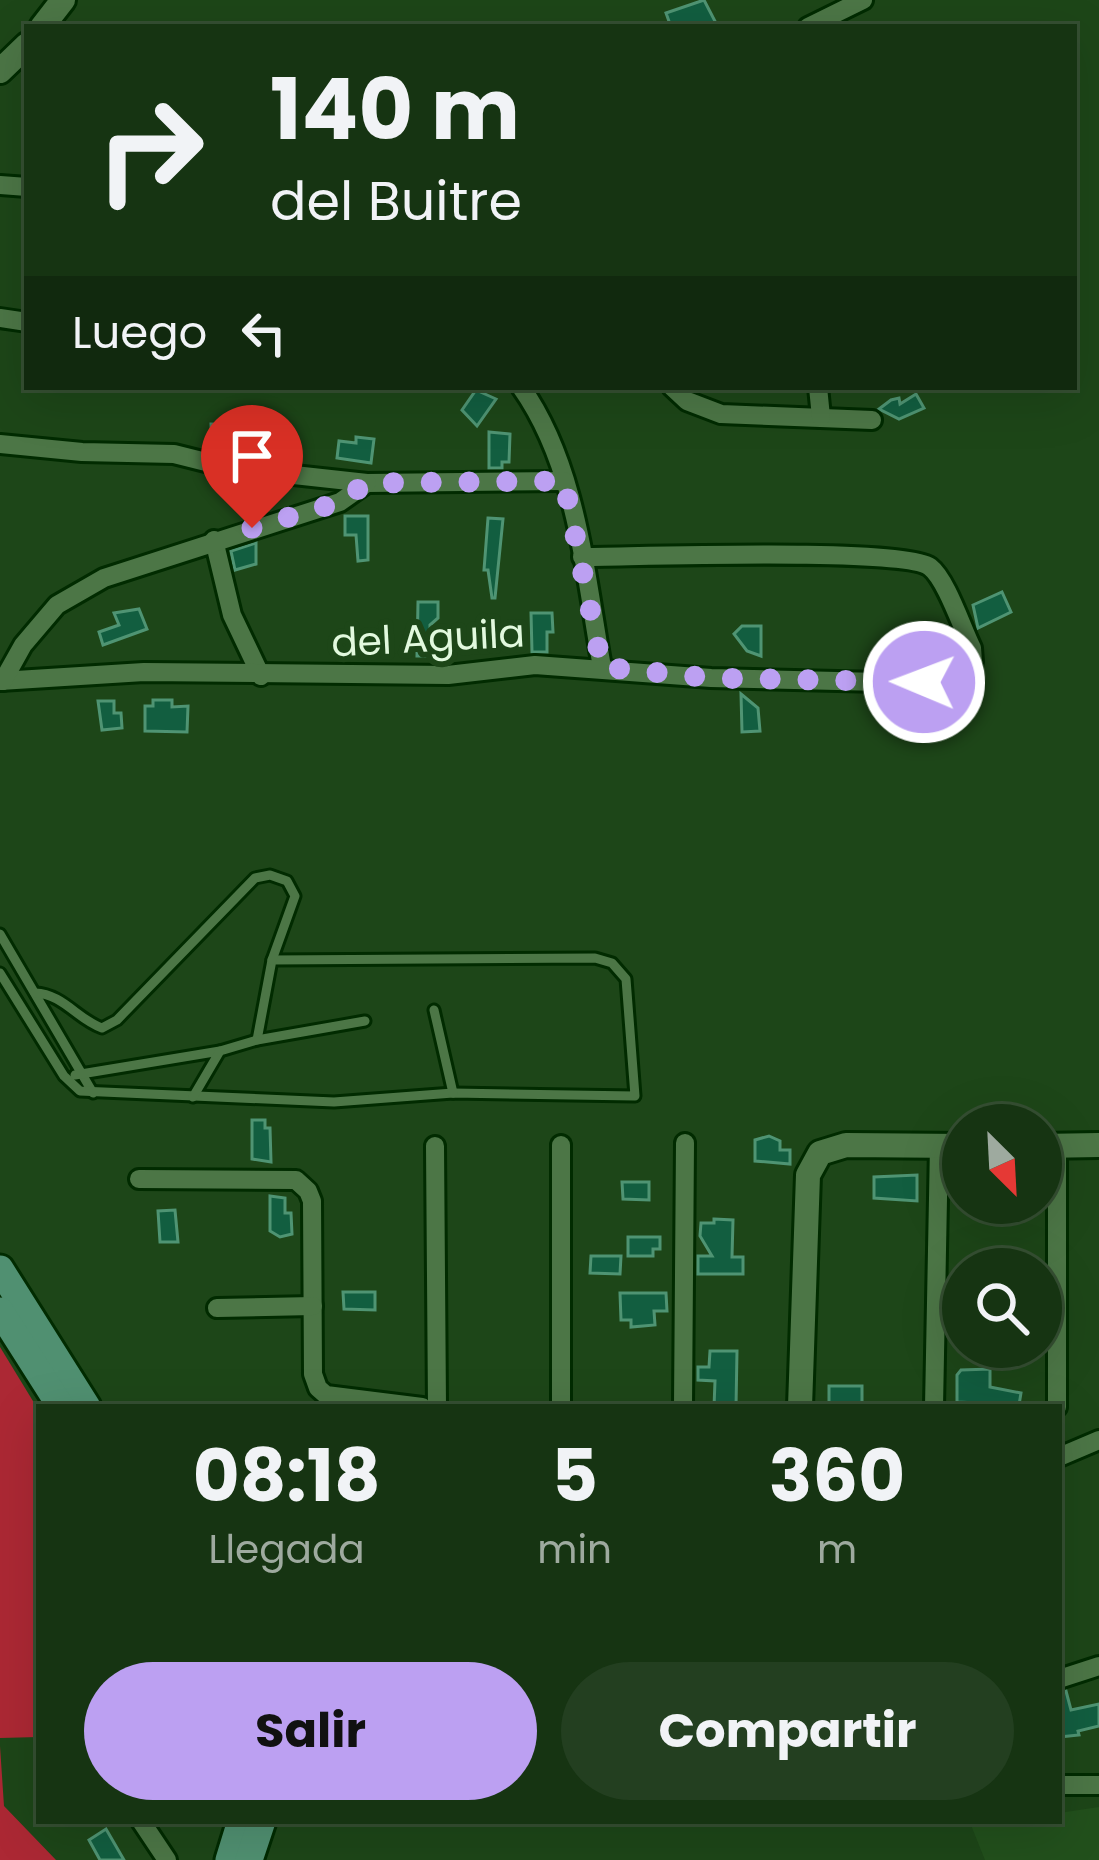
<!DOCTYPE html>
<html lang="es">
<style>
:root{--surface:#163412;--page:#233f20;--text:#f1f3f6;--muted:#9eaa9f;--line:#354f32;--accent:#bca0f2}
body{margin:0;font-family:Poppins,sans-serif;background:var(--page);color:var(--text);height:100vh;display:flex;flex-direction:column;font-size:45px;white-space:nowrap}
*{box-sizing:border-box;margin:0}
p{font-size:39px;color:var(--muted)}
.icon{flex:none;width:66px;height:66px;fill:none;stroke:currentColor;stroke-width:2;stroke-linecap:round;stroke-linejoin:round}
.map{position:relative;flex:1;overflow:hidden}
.side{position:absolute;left:36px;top:1404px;width:1026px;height:420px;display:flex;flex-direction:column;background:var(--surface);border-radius:0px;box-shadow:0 12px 48px #0002,0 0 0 3px var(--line)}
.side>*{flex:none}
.hud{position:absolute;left:24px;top:24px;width:1053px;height:366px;border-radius:0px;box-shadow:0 12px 48px #0002,0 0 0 3px var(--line);background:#163412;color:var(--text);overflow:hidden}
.needle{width:78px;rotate:156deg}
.fabs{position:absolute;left:942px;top:1104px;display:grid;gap:24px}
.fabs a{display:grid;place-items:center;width:120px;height:120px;border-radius:50%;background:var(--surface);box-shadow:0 12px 48px #0002,0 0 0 3px var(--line);font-size:60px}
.pin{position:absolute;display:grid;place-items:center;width:102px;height:102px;color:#fff;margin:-123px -51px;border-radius:50% 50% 50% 0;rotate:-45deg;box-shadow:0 0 12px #0007}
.pin .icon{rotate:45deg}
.me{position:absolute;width:132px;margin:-66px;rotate:271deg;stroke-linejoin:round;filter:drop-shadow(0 0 9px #0008)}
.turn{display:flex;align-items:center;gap:42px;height:252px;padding:0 48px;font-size:54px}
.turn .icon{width:156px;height:156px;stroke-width:2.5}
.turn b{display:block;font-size:84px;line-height:102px}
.then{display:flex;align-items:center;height:114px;padding:0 48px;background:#0003;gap:24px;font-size:45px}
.eta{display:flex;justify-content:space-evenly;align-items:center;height:204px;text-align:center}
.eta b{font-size:72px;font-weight:700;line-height:84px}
.action{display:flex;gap:24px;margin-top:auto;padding:24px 48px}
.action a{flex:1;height:138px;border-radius:72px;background:var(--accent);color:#111;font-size:48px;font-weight:700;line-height:138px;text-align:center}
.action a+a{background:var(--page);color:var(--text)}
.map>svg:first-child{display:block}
.built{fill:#22501c}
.forest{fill:#ac2834}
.building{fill:#125e40;stroke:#4f9473;stroke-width:3}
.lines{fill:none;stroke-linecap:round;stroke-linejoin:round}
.service-casing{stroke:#012b00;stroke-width:15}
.minor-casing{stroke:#012b00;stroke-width:24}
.tertiary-casing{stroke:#012b00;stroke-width:30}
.secondary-casing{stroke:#012b00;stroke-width:33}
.service{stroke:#4c7646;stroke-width:9}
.minor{stroke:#4c7646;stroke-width:18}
.tertiary{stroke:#4c7646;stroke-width:24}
.secondary{stroke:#509071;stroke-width:27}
.route{stroke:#bca0f2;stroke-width:21;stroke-dasharray:0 37.8}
.labels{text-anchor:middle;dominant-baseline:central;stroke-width:12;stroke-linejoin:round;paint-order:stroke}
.street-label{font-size:39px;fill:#e2f9de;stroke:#1d4618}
</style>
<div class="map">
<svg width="1099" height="1860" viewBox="0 0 1099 1860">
<rect width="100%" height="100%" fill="#1d4618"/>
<path class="built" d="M1099,1807v53h-114l-14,-35 88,-4v-8z"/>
<g class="forest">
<path d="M0,1347l39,64v326l-39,1z"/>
<path d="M0,1746l4,60 52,54h-56z"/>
</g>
<g class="building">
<path d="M704,0l14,27h-47l-5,-14z"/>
<path d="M476,390l20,9 -19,27 -15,-16z"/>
<path d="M916,394l8,14 -25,11 -20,-10 12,-9 8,-2 1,6z"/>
<path d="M211,424l23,1v27l-22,-2z"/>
<path d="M489,432l21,2 -1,28h-7v6h-13z"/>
<path d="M356,437l18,2 -3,24 -34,-5 2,-17 17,2z"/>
<path d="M345,516h23v44l-10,1 -2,-26h-11z"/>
<path d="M488,518l15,1 -8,79h-3l-4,-28h-4z"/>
<path d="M256,543v21l-21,6 -4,-19z"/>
<path d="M1002,592l9,20 -33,16 -5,-23z"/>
<path d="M418,602h20v16l-8,7v31h-13z"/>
<path d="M139,609l8,20 -44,16 -4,-13 20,-7 -5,-12z"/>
<path d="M531,613h21l1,19h-6v20h-15z"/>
<path d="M742,626h19v30l-14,-5 -13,-17z"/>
<path d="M741,694l17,14 2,23 -18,1z"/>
<path d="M153,700h19v7l16,-1 -1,26 -42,-1v-25h8z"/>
<path d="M98,701h16v12h7l1,15 -20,2z"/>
<path d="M252,1120h13v8h5l1,34 -19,-3z"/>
<path d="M769,1136l11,5v9h10v14l-35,-3v-21z"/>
<path d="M917,1175v26l-43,-3v-21z"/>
<path d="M622,1182h27v18l-26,-1z"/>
<path d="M270,1196l15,2v15h6l1,21 -12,3 -10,-6z"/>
<path d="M175,1210l3,32h-18l-2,-31z"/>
<path d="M714,1219l19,1 -1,37h11v17h-45v-18h14l-12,-20 1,-13h13z"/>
<path d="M628,1237h32v12h-7v7h-25z"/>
<path d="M591,1256h30l-1,18 -30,-1z"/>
<path d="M343,1292h32v18l-31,-1z"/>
<path d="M620,1293h46l1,18h-13l1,14 -24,2v-7h-10z"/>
<path d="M710,1351h27l-1,56h-22l1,-26 -17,-1v-13h11z"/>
<path d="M990,1369v18l31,6 -2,12 -62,-3v-27l4,-5z"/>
<path d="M829,1386h33v18l-33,1z"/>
<path d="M1066,1691l5,19 28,-6v22l-21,5 1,4 -20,2v-45z"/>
<path d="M106,1829l18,31h-24l-11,-20z"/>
</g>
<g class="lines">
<defs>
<g id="service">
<path d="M0,934l93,159"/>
<path d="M0,973l64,103 16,15 254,11 119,-9 182,3 -9,-117 -14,-16 -17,-5 -323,2 -15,80"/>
<path d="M35,993c28,1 42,26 67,35l15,-8 138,-142 15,-3 17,6 8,15 -23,64"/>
<path d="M434,1010l19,83"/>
<path d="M75,1075l145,-24"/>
<path d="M193,1097l27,-46 37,-11 108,-19"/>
</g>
<g id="minor">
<path d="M808,27l55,-27"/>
<path d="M0,185l27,2"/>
<path d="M0,318l27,4"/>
<path d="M521,387c56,79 64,187 81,280"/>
<path d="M672,387l15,14 34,13 151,6"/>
<path d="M818,387l3,30"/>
<path d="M0,444l82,8 92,2 56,14 137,15 197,-2"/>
<path d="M214,540l18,75 29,61"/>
<path d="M0,681l144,-9 304,3 87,-10 176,13 213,5 39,-10 10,-11 -1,-14c-10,-20 -26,-69 -42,-81 -27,-20 -297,-10 -348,-10"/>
<path d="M3,681l20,-36 34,-40 47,-27 236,-76 27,-19"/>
<path d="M435,1146l2,261"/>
<path d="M139,1179l157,1 12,11 4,10 1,173 5,14 8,7 96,12"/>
<path d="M217,1308l96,-2"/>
<path d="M561,1407v-262"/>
<path d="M683,1407l2,-264"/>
<path d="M934,1407l5,-261"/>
<path d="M1057,1407v-261"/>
<path d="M1059,1457l40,-17"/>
<path d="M1059,1679l40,-13"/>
<path d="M1059,1785h40"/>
<path d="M141,1821l26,39"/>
</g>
<g id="tertiary">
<path d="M42,27l21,-27"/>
<path d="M0,71l27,-26"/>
<path d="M1041,1146l58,-1"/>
<path d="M800,1407l8,-232 12,-22 26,-8 117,1"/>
</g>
<g id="secondary">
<path d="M0,1269l87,138"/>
<path d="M0,1311l61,96"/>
<path d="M229,1860l12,-39"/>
<path d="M249,1860l13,-39"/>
</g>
</defs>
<use href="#service" class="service-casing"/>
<use href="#minor" class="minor-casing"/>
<use href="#tertiary" class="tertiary-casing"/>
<use href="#secondary" class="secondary-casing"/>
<use href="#service" class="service"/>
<use href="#minor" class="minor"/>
<use href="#tertiary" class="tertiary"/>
<use href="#secondary" class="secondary"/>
</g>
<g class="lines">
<path class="route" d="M252,528l88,-26 27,-19 197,-2 38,186 109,11 213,4"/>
</g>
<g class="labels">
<g class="street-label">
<text transform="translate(428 638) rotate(-3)">del Aguila</text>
</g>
</g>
</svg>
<div class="fabs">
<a><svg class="needle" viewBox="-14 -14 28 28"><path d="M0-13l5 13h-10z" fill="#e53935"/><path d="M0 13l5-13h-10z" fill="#9eaa9f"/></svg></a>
<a><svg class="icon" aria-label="search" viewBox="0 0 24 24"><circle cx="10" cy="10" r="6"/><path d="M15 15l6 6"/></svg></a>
</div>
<div class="pin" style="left:252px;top:528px;background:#d93025"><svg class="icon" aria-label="arrive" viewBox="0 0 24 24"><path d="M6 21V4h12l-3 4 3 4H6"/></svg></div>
<svg class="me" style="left:924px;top:682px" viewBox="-20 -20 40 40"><circle r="17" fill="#bca0f2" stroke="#fff" stroke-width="3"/><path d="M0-11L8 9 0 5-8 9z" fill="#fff"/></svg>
<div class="hud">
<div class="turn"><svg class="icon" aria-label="right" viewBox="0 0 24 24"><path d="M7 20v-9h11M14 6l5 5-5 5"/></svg><div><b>140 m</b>del Buitre</div></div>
<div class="then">Luego<svg class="icon" aria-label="left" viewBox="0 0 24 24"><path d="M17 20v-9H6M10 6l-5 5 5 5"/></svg></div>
</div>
<section class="side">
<div class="eta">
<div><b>08:18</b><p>Llegada</p></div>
<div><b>5</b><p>min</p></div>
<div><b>360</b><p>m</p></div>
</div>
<div class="action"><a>Salir</a><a>Compartir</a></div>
</section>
</div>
